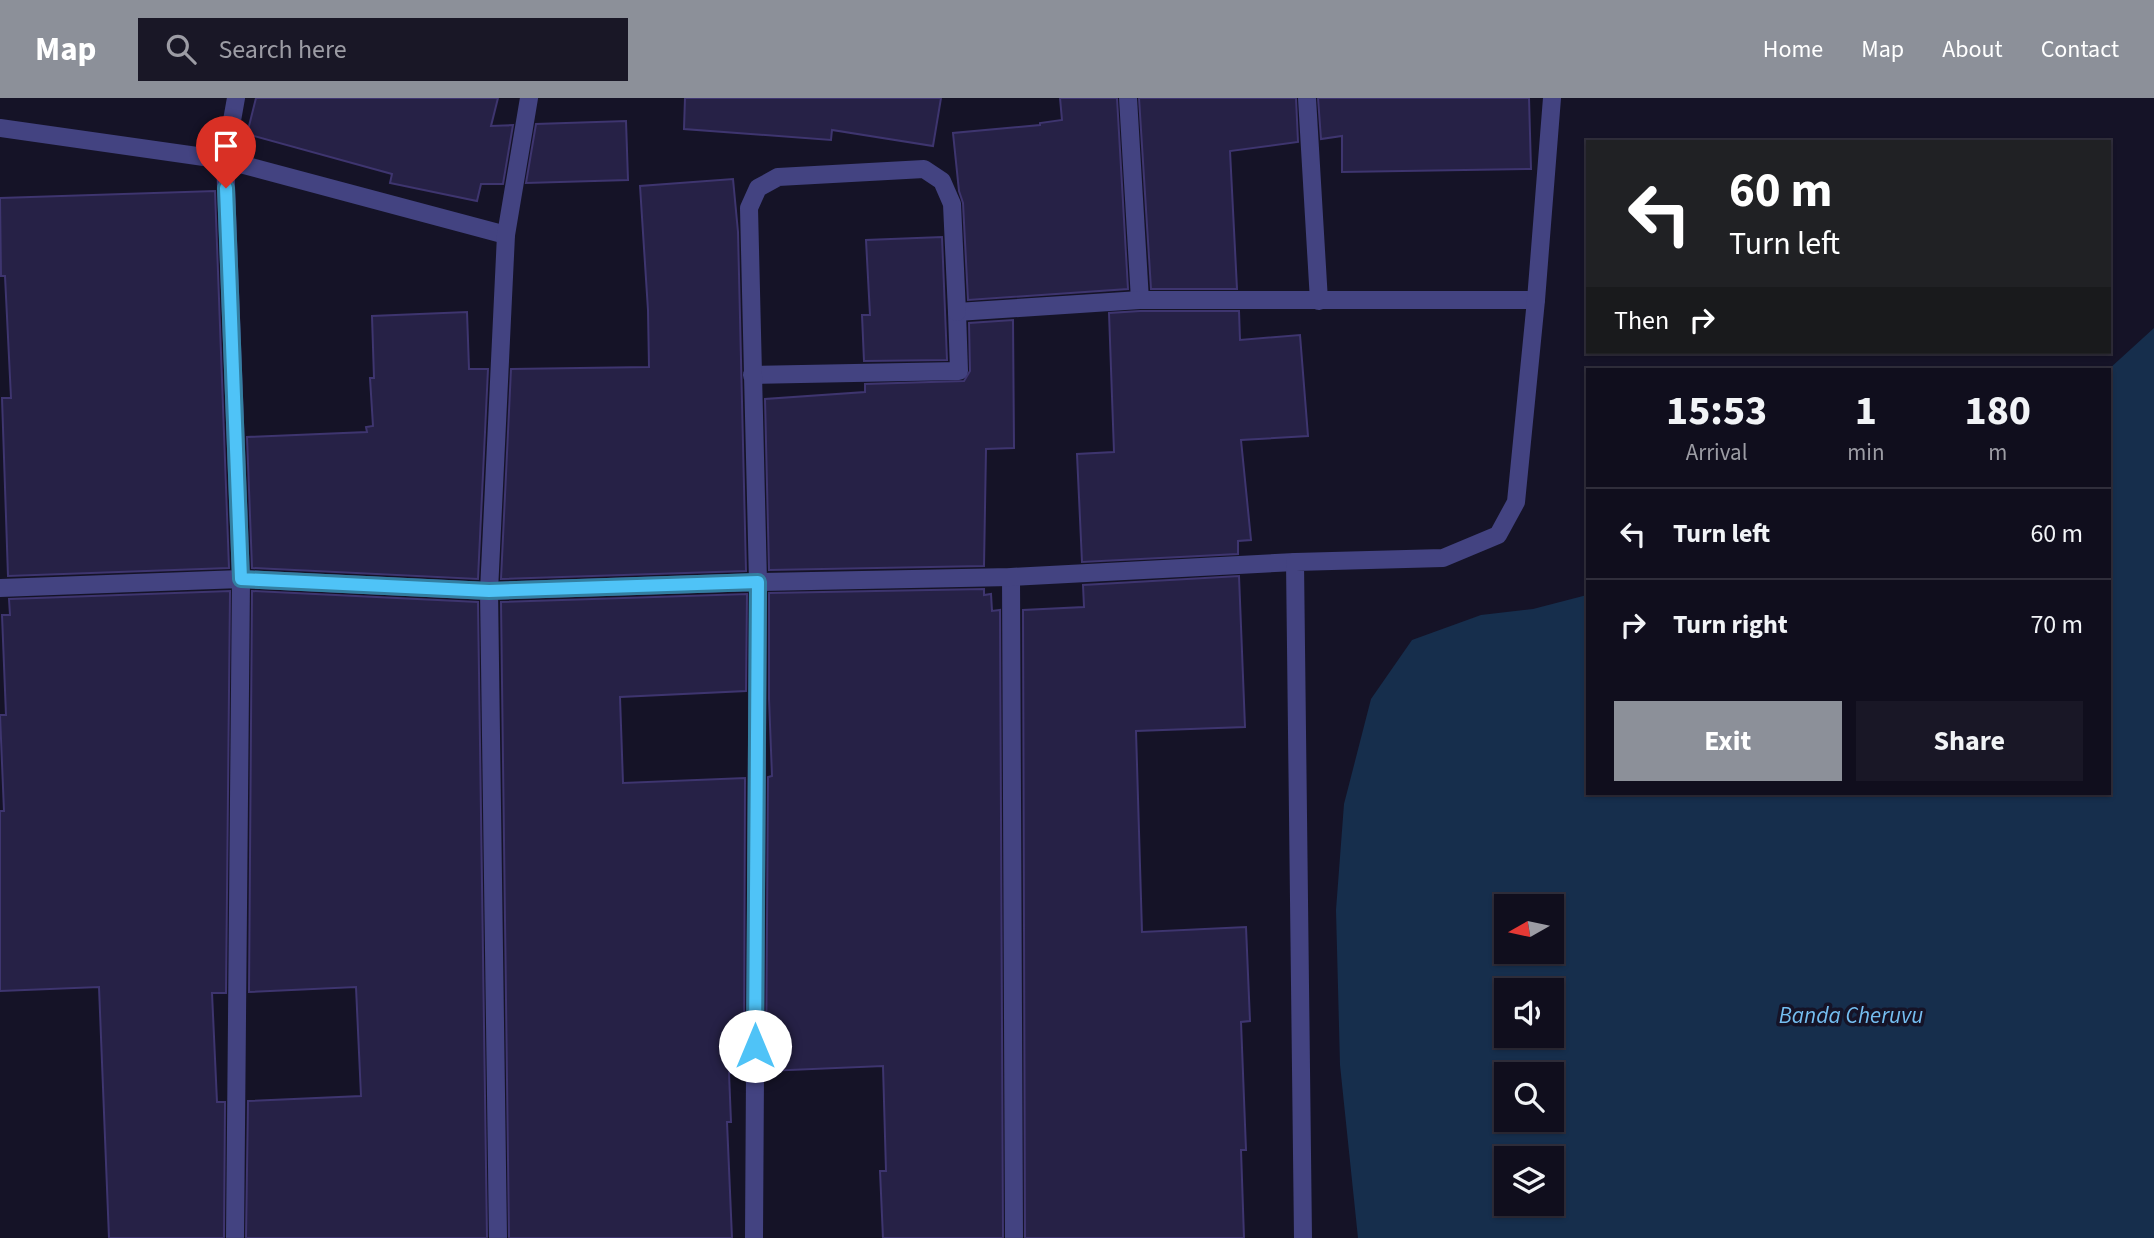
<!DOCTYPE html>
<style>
:root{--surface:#100e1d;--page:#191726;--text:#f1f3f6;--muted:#9c9ca4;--line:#302e3b;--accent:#8c9099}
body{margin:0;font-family:"Source Sans 3",sans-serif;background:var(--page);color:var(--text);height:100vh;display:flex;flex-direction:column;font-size:26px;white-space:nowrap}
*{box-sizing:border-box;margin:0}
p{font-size:23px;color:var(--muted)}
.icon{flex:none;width:38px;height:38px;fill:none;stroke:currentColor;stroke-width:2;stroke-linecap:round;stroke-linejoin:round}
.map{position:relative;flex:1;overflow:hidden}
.panel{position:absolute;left:1586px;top:270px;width:525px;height:427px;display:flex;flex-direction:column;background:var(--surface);border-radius:0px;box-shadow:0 2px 5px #0004,0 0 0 2px var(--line)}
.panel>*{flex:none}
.banner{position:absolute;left:1586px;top:42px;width:525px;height:214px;border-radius:0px;box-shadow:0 2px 5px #0004,0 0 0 2px var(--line);background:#202124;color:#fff;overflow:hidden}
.needle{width:46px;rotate:261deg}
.buttons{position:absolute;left:1494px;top:796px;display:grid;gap:14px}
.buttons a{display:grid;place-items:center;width:70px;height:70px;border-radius:0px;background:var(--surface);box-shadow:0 2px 5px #0004,0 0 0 2px var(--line);font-size:35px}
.pin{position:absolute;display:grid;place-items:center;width:60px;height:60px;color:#fff;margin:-72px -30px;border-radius:50% 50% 50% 0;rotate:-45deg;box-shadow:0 0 7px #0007}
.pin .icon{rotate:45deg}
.me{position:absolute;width:77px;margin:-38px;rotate:0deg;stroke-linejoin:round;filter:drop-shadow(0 0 5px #0008)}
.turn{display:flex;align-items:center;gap:24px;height:147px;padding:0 28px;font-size:32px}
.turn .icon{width:91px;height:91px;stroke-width:2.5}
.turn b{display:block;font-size:49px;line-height:60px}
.then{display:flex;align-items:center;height:66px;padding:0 28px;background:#0003;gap:14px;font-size:26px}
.eta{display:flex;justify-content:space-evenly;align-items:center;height:119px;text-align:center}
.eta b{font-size:42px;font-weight:700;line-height:49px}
.primary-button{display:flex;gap:14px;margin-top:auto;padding:14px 28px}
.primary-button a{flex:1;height:80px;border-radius:0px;background:var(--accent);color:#fff;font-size:28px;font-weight:700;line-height:80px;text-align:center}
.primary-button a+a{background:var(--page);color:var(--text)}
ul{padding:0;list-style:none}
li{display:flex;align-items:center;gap:21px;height:91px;padding:0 28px;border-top:2px solid var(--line)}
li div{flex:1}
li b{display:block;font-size:26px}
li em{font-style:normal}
header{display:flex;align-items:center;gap:42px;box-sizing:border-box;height:98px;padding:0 35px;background:var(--accent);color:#fff}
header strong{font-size:33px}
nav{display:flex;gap:38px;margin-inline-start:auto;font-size:24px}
.search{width:490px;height:63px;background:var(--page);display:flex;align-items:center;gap:18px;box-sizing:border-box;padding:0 24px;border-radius:0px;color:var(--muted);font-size:26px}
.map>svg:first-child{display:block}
.water{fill:#162e4c;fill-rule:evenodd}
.building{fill:#262146;stroke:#3e356f;stroke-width:2}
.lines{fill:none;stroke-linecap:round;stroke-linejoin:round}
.street{stroke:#434381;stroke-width:18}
.route-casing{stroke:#337fa1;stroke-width:18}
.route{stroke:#4fc3f7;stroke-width:12}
.labels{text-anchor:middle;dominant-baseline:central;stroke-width:7;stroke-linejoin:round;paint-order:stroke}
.water-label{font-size:23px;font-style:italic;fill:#75bef1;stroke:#151327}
</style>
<header>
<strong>Map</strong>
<div class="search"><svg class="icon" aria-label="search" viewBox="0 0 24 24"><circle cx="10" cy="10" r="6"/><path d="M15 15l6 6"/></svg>Search here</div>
<nav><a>Home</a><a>Map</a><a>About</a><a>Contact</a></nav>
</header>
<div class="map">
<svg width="2154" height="1140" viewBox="0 0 2154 1140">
<rect width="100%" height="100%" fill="#151327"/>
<path class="water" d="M2154,230v910h-796l-18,-173 -4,-155 8,-106 27,-105 41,-59 69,-25 52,-6 54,-14v198h522v-424zM1507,808h45v46h-45zM1507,892h45v46h-45zM1507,976h45v46h-45zM1507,1060h45v46h-45z"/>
<g class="building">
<path d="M256,0h242l-7,28 22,-1 -10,59h-22l-4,17 -87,-18 2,-9 -145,-40z"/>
<path d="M685,0h256l-8,48 -101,-16 -1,10 -147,-11z"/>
<path d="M1060,0h57l11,191 -160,11 -5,-97 -4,-12 -6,-58 87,-8v-2l22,-3z"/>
<path d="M1139,0h157l2,44 -68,9 7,138h-86z"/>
<path d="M1318,0h211l2,71 -189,3v-36l-21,3z"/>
<path d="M626,23l2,59 -102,3 10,-59z"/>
<path d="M733,81l5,53 8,339 -245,8 10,-210 138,-2 -1,-57 -8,-124z"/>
<path d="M215,93l14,377 -221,8 -6,-178h9l-6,-122h-4l-1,-78z"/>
<path d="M942,139l5,123 -83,1 -2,-46h8l-4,-75z"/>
<path d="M1140,213h99l1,29 60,-5 8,101 -67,4 10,100 -13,1v13l-156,8 -5,-108 37,-2 -5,-139z"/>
<path d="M467,214l2,57h19l-10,210 -226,-11 -5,-131 120,-5 -1,-5 7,-1 -3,-48h4l-2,-62z"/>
<path d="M1013,222l1,128 -28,1 -2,117 -215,4 -4,-171 100,-7v-8l99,-3 6,-10 -1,-48z"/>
<path d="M1239,478l6,151 -109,4 6,201 104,-5 4,94 -9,1 5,128h-5l3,88h-219l-2,-628 61,-3 -1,-22z"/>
<path d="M984,491v6l7,-1 1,17 8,-1 3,628h-120l-3,-67h6l-3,-105 -117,5 2,-294 4,-1 -3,-77v-106z"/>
<path d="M230,493l-4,402h-14l5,109h8l-1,136h-115l-10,-251 -99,4v-180h4l-4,-96h6l-4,-100h8l-1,-16z"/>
<path d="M252,493l226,11 9,636h-241l2,-137 113,-5 -5,-109 -107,5z"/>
<path d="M747,496l-1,97 -126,6 3,86 122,-5 -1,294 -15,1 2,49h-4l5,116h-223l-8,-636z"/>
</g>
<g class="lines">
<g class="street">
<path d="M1128,0l12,202"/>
<path d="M1307,0l12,203"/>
<path d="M0,30l225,32 281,75"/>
<path d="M752,277l207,-4 -2,-59 183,-12h396"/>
<path d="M1011,479l3,661"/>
<path d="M0,490l241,-9 248,12 269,-9 253,-5 284,-15"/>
<path d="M235,1140l6,-659 -16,-419 11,-62"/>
<path d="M498,1140l-9,-647 17,-356 23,-137"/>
<path d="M754,1140l4,-656 -9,-374 9,-20 20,-11 146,-8 18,12 10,23 5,108"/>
<path d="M1303,1140l-8,-676 148,-4 55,-23 18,-33 20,-202 16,-202"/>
</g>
</g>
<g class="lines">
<defs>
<path id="route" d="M226,90l15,391 248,12 269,-9 -3,464"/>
</defs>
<use href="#route" class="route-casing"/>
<use href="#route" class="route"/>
</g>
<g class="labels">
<g class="water-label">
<text x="1851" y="917">Banda Cheruvu</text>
</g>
</g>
</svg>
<div class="buttons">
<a><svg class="needle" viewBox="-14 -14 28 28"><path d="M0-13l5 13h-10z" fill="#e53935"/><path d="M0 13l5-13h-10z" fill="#9c9ca4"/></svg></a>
<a><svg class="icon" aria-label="sound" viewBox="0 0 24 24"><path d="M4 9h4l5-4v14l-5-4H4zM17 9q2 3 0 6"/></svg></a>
<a><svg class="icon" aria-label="search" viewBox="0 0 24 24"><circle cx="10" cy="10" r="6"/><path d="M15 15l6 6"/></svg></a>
<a><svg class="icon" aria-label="layers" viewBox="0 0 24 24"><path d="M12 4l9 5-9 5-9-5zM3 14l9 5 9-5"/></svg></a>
</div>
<div class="pin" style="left:226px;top:90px;background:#d93025"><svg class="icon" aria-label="arrive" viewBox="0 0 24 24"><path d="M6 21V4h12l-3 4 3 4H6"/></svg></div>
<svg class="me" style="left:755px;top:948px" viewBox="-20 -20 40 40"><circle r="19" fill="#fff"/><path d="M0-13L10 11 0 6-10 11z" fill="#4fc3f7"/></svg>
<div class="banner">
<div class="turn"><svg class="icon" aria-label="left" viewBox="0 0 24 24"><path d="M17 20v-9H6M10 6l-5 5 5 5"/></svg><div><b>60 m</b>Turn left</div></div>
<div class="then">Then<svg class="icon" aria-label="right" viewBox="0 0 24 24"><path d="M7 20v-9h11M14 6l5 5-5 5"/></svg></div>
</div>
<section class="panel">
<div class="eta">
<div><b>15:53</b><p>Arrival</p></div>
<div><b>1</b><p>min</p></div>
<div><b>180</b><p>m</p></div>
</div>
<ul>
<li><svg class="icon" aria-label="left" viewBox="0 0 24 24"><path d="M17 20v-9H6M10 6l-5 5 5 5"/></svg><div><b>Turn left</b></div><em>60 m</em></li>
<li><svg class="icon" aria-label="right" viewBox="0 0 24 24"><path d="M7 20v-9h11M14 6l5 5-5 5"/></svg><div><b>Turn right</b></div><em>70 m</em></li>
</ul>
<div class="primary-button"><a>Exit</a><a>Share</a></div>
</section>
</div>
